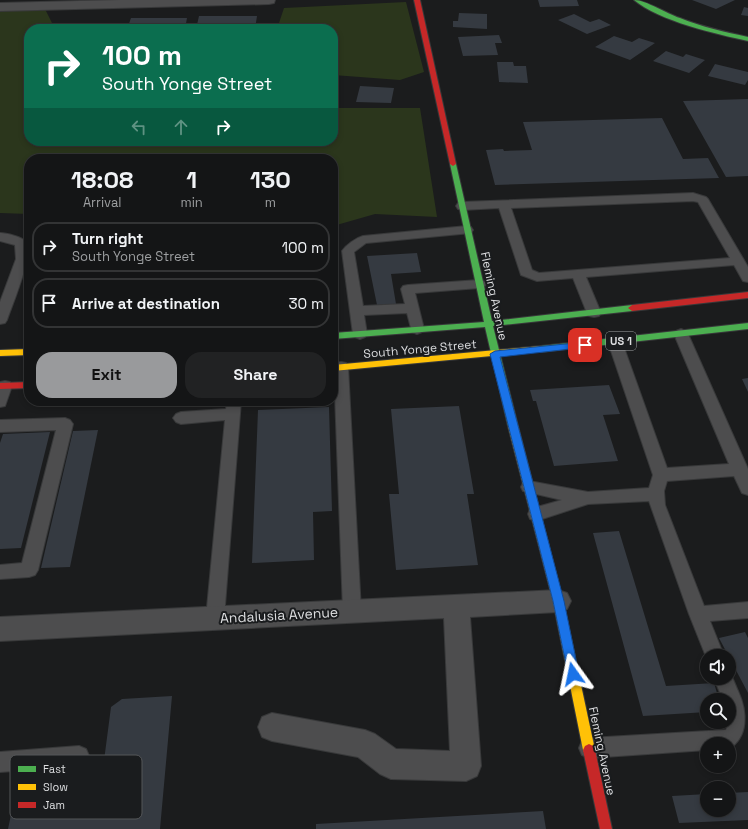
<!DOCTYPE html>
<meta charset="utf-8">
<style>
:root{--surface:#141516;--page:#212223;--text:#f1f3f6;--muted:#9d9fa1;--line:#333435;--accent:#999a9c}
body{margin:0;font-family:"Space Grotesk",sans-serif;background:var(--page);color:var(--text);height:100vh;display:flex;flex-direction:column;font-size:15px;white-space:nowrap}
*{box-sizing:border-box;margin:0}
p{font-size:13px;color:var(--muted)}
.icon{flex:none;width:22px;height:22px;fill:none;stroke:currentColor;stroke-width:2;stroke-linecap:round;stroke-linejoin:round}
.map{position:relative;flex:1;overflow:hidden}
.panel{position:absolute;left:24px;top:154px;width:314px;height:252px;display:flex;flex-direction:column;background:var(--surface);border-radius:16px;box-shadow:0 2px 6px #0003,0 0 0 1px var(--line)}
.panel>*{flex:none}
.hud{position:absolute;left:24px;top:24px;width:314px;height:122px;border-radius:16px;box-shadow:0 2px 6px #0003,0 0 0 1px var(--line);background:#0b6e4f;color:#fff;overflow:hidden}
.controls{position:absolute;left:700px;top:649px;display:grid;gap:8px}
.controls a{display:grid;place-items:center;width:36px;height:36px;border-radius:50%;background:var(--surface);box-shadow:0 2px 6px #0003,0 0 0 1px var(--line);font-size:20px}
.pin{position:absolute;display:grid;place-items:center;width:34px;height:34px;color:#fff;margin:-17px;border-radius:8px;box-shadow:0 2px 6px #0006}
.me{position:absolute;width:44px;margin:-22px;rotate:348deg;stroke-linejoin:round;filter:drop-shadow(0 0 3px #0008)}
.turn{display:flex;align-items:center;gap:14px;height:84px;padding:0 12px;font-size:18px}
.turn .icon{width:52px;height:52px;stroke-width:2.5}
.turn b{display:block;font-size:28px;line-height:34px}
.lanes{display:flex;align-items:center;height:38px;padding:0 12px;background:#0003;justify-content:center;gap:20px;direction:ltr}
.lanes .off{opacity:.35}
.eta{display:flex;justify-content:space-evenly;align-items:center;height:68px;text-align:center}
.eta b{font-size:24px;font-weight:600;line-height:28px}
.primary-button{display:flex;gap:8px;margin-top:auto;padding:8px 12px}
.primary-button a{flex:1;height:46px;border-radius:16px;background:var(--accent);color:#111;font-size:16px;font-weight:600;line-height:46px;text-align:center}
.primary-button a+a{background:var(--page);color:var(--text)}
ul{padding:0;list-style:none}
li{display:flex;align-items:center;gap:12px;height:50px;margin:0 8px 6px;padding:0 4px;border:2px solid var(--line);border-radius:16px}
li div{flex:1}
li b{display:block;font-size:15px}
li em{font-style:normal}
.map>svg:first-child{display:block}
.green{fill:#2b361c}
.building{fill:#353a41}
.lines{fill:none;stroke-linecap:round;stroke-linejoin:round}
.lane-casing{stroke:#38393a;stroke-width:2}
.street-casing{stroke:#38393a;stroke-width:2}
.fast-casing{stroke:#38393a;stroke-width:2}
.slow-casing{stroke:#38393a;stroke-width:2}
.jam-casing{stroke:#38393a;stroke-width:2}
.lane{fill:#4d4d4e;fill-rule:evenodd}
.street{fill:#4d4d4e;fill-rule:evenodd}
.fast{fill:#4caf50;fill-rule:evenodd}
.slow{fill:#ffc107;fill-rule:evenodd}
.jam{fill:#c62828;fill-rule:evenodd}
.route{fill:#1a73e8;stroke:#114b97}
.labels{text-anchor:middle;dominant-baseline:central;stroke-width:4;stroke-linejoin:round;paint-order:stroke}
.shield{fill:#1a1c1e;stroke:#a2a4a6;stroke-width:1}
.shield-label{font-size:11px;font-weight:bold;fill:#dddee0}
.street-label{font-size:12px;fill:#dddee0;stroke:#1a1c1e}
.near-street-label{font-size:14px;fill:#dddee0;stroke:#1a1c1e}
.key{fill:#1a1c1e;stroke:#545658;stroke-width:1}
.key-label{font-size:11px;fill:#dddee0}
</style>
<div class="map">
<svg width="748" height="829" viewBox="0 0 748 829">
<rect width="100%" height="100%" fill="#1b1c1d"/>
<g class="green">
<path d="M406,2l18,70 -24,8 -67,-5v-46h-56l7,-21z"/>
<path d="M45,9l10,20h-26v112h304v-33h87l17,109 -62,-3 -42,12v-67h-304v55l-29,-1v-203z"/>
</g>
<g class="building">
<path d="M538,0h39l2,6 -39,1z"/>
<path d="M692,0h43l-19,9z"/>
<path d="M744,7l4,1v8l-7,-1z"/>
<path d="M459,13l28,1v15l-34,-2v-6h5z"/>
<path d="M574,14l16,8 9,-3 12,6 -24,9 -29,-14z"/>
<path d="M199,16h58l-2,13h-59z"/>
<path d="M131,18h56l-2,11h-58z"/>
<path d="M114,23l-2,6h-55l2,-5z"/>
<path d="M499,35l3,8h-7l3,12 -35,1 -5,-19z"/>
<path d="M614,36l18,6 7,-4 16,5 -25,17 -35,-13z"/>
<path d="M666,51l17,6 3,-3 19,6 -16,13 -36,-12z"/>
<path d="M497,62h16l1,4h12l2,17 -29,-1z"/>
<path d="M715,64l33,8v8l-3,5 -37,-9z"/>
<path d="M360,86l34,2 -3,15 -35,-1z"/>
<path d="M748,99v77l-22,1 -43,-76z"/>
<path d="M662,118l21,41 25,-1 11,20 -224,7 -9,-35 17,-1 1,2 28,-1 -9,-28z"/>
<path d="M417,253l4,19 -30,2 5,30 -19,1 -10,-49z"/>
<path d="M748,378v14l-6,-13z"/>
<path d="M609,385l11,29 -17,1 15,46 -64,5 -18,-65h-3l-3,-11z"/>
<path d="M459,406l15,88h-7l11,71 -82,5 -7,-76h10l-8,-85z"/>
<path d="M329,407l3,104 -19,1 1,48 -62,3 6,-153z"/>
<path d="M98,430l-28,137 -29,1 32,-137z"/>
<path d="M50,432l-29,116 -21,1v-106l3,-9z"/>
<path d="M619,531l47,155 48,-3 5,17h-12v12l-64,4 -50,-183z"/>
<path d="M745,632l3,6v55l-29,-55z"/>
<path d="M172,696l-12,133h-152l5,-24 86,-6 12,-92 11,-8z"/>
<path d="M748,792v28l-69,3 -7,-27 35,-2v16h22v-17z"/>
<path d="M543,811l3,18h-230v-5z"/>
</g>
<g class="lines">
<defs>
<g id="lane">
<path d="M693,193l13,4 2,2 40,68v15l-5,-1 -9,-16 -148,12 15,36 -2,3 -5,1 -5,-1 -2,-3 -14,-35 -36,3 -16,-6 -22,-67 -37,2 -4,-1 -2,-3 2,-3 4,-1zM693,201l5,1 32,56 -191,15 -7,-3 -21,-62z"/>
<path d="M467,226l4,1 2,3 -2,3 -105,10 -12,9 9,54 42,-2 -4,-15 2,-3 5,-1 71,-5 5,1 2,3 -2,3 -5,1 -64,5 9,36 -2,3 -5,2 -5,-2 -5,-19 -43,2 3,19 -2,3 -5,2 -5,-2 -2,-3 -11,-83c4,-6 14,-13 21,-15z"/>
<path d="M0,233c6,0 23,4 26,9 8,12 -14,63 -19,78l-2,3 -5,1v-22l16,-43 -1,-14 -15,-4z"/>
<path d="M681,329l5,2 2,3 60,135v26l-6,-2 -8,-17 -67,5 -3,10 1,14 39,101 44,-4v16l-38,3 14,35h-17v3l-18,-45 -40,-113 -61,3 -52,17 -6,-2 -2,-5 2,-5 32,-9 -39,-9 -2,-4 2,-4 6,-2 59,11 61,-4 4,-13 -45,-133 2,-3 5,-2 5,2 2,3 45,126 62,-4 -55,-130 2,-3z"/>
<path d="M341,362l5,1 2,4 13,244 -3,6 -6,2 -6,-2 -3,-6 -9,-244 2,-4z"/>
<path d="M5,381l5,1 2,4 -7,20 -5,1v-25z"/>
<path d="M227,401h14l-17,217 -3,6 -6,2 -6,-2 -3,-6 19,-198 -44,4 -5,-2 -3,-4 3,-4 5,-2 45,-3z"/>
<path d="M65,418l5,2 3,4 -35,146 -3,5 -6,2 -29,2v-14l22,-2 34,-133 -56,2v-12z"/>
<path d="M729,672c4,5 6,13 9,19 10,22 10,46 -9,58v-5h-22v6l-118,8 -7,-3 -3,-7 3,-7 7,-3 137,-8 3,-8v-22h-6l-9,-22h15z"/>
<path d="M79,746l7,3 3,7 -3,7 -7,3 -79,6v-20z"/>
</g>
<g id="street">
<path d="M120,0h155l-1,3 -5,1 -269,7v-8z"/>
<path d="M558,590l9,3 4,8 -4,8 -9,3 -88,5 11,149 -4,10 -11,5 -75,-2 -11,-5 -22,-17 -86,-16 -10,-4 -4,-10 4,-10 10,-4 93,17 10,4 21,15 54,2 -6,-133 -444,23v-24z"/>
</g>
<g id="fast">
<path d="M634,0c12,0 33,14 46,18 22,9 45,14 68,19v4c-32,-7 -89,-20 -114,-41z"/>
<path d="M453,162l3,2 36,157 140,-16 4,3 -4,3 -139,15 25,100 -5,3 -5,-3 -23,-99 -152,12v-6l151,-11 -34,-158z"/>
<path d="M748,323v6l-207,23 -4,-3 4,-3z"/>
</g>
<g id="slow">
<path d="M541,346l4,3 -1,2 -211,20v-6z"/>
<path d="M29,349v6l-29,1v-6z"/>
<path d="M513,423l5,3 45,175 32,149 -2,4 -4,2 -4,-2 -2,-4 -30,-149 -45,-175z"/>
</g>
<g id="jam">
<path d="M414,0h6l36,164 -3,2 -3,-2z"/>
<path d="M748,292v6l-116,13 -4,-3 4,-3z"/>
<path d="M29,382v6l-29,1v-6z"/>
<path d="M589,744l4,2 2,4 17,79h-12l-17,-79 2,-4z"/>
</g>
</defs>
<use href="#lane" class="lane-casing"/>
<use href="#street" class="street-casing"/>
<use href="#fast" class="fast-casing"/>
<use href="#slow" class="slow-casing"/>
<use href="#jam" class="jam-casing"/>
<use href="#lane" class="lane"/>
<use href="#street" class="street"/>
<use href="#fast" class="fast"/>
<use href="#slow" class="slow"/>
<use href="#jam" class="jam"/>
</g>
<path class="route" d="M585,342l3,1 1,2 -1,2 -88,10 64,244 15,73 -2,4 -4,2 -4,-2 -1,-4 -15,-73 -63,-247 5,-3z"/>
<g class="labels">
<rect class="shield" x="606" y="332" width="30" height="18" rx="3"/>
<g class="shield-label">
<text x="621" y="341">US 1</text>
</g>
<g class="street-label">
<text transform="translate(494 296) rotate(78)">Fleming Avenue</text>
<text transform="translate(420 349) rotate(-5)">South Yonge Street</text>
<text transform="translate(602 751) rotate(78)">Fleming Avenue</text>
</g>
<g class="near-street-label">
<text transform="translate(279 615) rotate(-3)">Andalusia Avenue</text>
</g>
</g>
<rect x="10" y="755" width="132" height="64" rx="6" class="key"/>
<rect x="18" y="766" width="18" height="6" fill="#4caf50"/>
<rect x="18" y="784" width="18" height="6" fill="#ffc107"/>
<rect x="18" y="802" width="18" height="6" fill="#c62828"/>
<g class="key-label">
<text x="43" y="773">Fast</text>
<text x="43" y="791">Slow</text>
<text x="43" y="809">Jam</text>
</g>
</svg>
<div class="controls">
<a><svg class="icon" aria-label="sound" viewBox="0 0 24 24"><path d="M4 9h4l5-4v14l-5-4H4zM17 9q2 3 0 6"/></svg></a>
<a><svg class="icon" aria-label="search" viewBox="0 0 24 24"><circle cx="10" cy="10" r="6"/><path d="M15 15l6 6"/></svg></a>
<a>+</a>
<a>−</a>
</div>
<div class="pin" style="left:585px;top:345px;background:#d93025"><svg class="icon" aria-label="arrive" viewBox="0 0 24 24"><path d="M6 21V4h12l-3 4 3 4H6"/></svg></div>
<svg class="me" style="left:573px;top:674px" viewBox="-20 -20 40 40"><path d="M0-17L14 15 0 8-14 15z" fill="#1a73e8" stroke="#fff" stroke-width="4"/></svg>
<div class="hud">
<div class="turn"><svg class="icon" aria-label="right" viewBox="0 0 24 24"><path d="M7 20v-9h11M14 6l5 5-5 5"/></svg><div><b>100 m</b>South Yonge Street</div></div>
<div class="lanes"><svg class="icon off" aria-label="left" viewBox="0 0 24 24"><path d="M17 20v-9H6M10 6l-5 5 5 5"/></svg><svg class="icon off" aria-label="ahead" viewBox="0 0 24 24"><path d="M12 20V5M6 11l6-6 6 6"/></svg><svg class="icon" aria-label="right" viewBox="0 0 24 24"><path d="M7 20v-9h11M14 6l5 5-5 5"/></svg></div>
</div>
<section class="panel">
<div class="eta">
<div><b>18:08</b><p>Arrival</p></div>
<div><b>1</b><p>min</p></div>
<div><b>130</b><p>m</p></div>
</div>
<ul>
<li><svg class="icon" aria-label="right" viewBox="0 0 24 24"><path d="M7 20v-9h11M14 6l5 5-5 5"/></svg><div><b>Turn right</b><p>South Yonge Street</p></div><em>100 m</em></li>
<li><svg class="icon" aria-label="arrive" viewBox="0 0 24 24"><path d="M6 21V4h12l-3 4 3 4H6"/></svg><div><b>Arrive at destination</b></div><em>30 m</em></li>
</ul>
<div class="primary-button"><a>Exit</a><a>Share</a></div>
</section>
</div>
